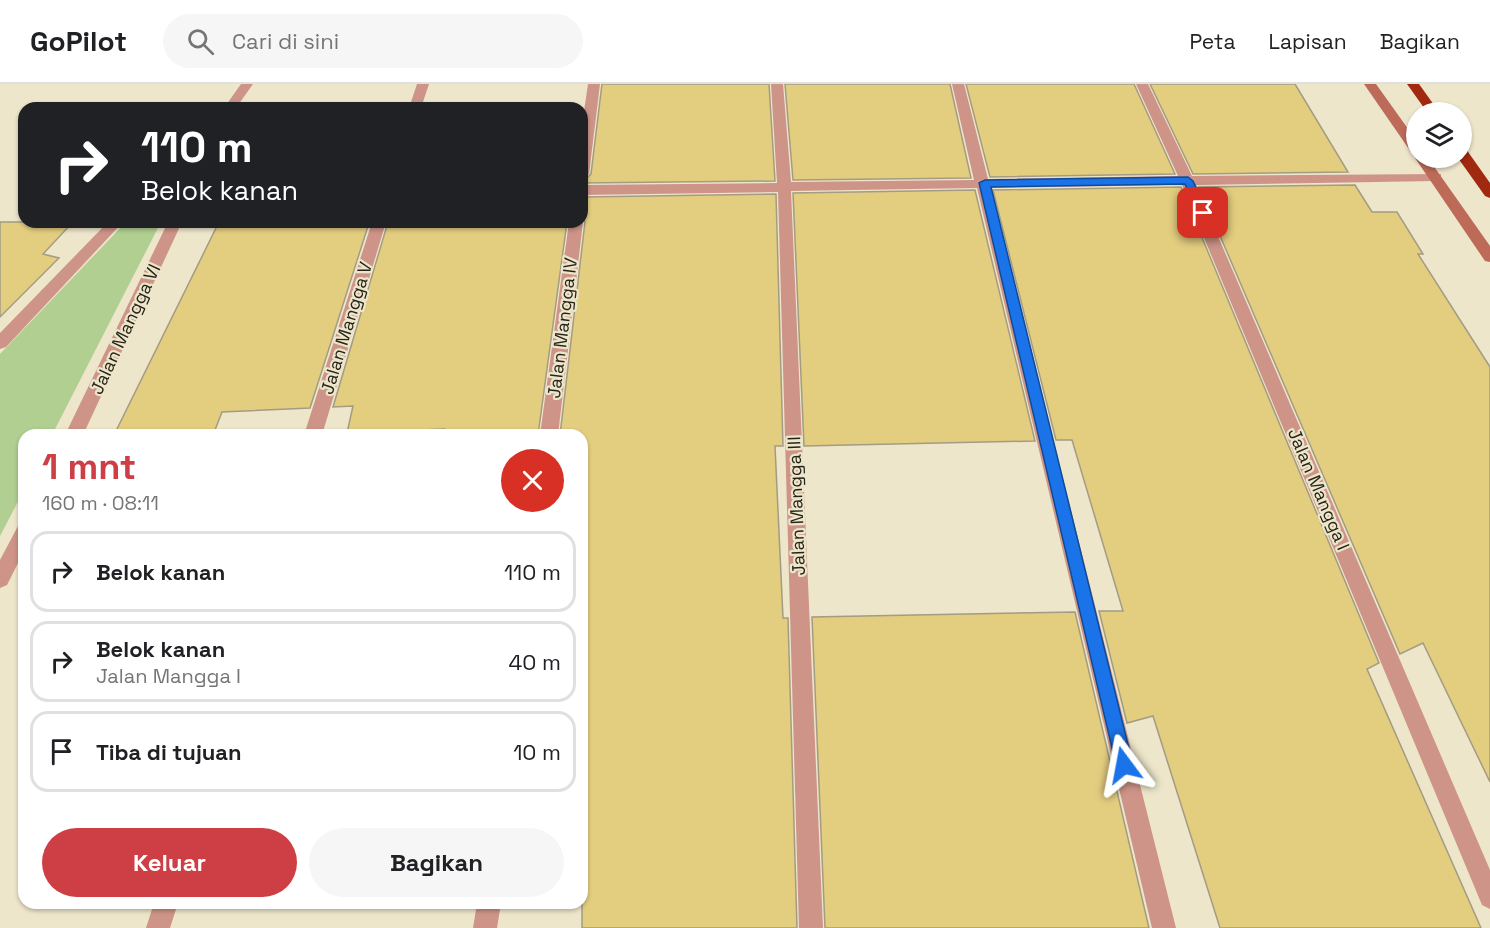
<!DOCTYPE html>
<html lang="id">
<meta charset="utf-8">
<style>
:root{--surface:#fff;--page:#f6f6f6;--text:#202124;--muted:#757577;--line:#e0e0e0;--accent:#ce3e45}
body{margin:0;font-family:"Space Grotesk",sans-serif;background:var(--page);color:var(--text);height:100vh;display:flex;flex-direction:column;font-size:22px;white-space:nowrap}
*{box-sizing:border-box;margin:0}
p{font-size:20px;color:var(--muted)}
.icon{flex:none;width:33px;height:33px;fill:none;stroke:currentColor;stroke-width:2;stroke-linecap:round;stroke-linejoin:round}
.map{position:relative;flex:1;overflow:hidden}
.panel{position:absolute;left:18px;top:345px;width:570px;height:480px;display:flex;flex-direction:column;background:var(--surface);border-radius:18px;box-shadow:0 2px 4px #0004}
.panel>*{flex:none}
.guide{position:absolute;left:18px;top:18px;width:570px;height:126px;border-radius:18px;box-shadow:0 2px 4px #0004;background:#202124;color:#fff;overflow:hidden}
.tools{position:absolute;left:1406px;top:18px;display:grid;gap:12px}
.tools a{display:grid;place-items:center;width:66px;height:66px;border-radius:50%;background:var(--surface);box-shadow:0 2px 4px #0004;font-size:30px}
.pin{position:absolute;display:grid;place-items:center;width:51px;height:51px;color:#fff;margin:-26px;border-radius:12px;box-shadow:0 3px 9px #0006}
.me{position:absolute;width:66px;margin:-33px;rotate:347deg;stroke-linejoin:round;filter:drop-shadow(0 0 4px #0008)}
.turn{display:flex;align-items:center;gap:21px;height:126px;padding:0 24px;font-size:27px}
.turn .icon{width:78px;height:78px;stroke-width:2.5}
.turn b{display:block;font-size:42px;line-height:51px}
.round{display:grid;place-items:center;flex:none;width:63px;height:63px;border-radius:32px;background:var(--page)}
.overview{display:flex;align-items:center;justify-content:space-between;height:102px;padding:0 24px}
h1{font-size:36px;font-weight:700;line-height:45px;color:var(--accent)}
.cta{display:flex;gap:12px;margin-top:auto;padding:12px 24px}
.cta a{flex:1;height:69px;border-radius:36px;background:var(--accent);color:#fff;font-size:24px;font-weight:700;line-height:69px;text-align:center}
.cta a+a{background:var(--page);color:var(--text)}
ul{padding:0;list-style:none}
li{display:flex;align-items:center;gap:18px;height:81px;margin:0 12px 9px;padding:0 12px;border:3px solid var(--line);border-radius:18px}
li div{flex:1}
li b{display:block;font-size:22px}
li em{font-style:normal}
header{display:flex;align-items:center;gap:36px;box-sizing:border-box;height:84px;padding:0 30px;background:var(--surface);border-bottom:2px solid var(--line)}
header strong{font-size:28px}
nav{display:flex;gap:33px;margin-inline-start:auto;font-size:21px}
.search{width:420px;height:54px;background:var(--page);display:flex;align-items:center;gap:15px;box-sizing:border-box;padding:0 21px;border-radius:33px;color:var(--muted);font-size:22px}
.map>svg:first-child{display:block}
.green{fill:#b0cf90}
.building{fill:#e3cd7f;stroke:#a39c83;stroke-width:1.5}
.lines{fill:none;stroke-linecap:round;stroke-linejoin:round}
.street{fill:#cd9487;fill-rule:evenodd}
.secondary{fill:#bd6a59;fill-rule:evenodd}
.highway{fill:#a12910;fill-rule:evenodd}
.route{fill:#1a73e8;stroke:#114b97;stroke-width:1.5}
.labels{text-anchor:middle;dominant-baseline:central;stroke-width:4.5;stroke-linejoin:round;paint-order:stroke}
.street-label{font-size:18px;fill:#26241a;stroke:#ede6cb}
</style>
<header>
<strong>GoPilot</strong>
<div class="search"><svg class="icon" aria-label="search" viewBox="0 0 24 24"><circle cx="10" cy="10" r="6"/><path d="M15 15l6 6"/></svg>Cari di sini</div>
<nav><a>Peta</a><a>Lapisan</a><a>Bagikan</a></nav>
</header>
<div class="map">
<svg width="1490" height="844" viewBox="0 0 1490 844">
<rect width="100%" height="100%" fill="#ede6cb"/>
<path class="green" d="M126,138h35l-109,213h-28v55l-24,46v-182z"/>
<g class="building">
<path d="M602,0h167l6,97 -193,2 9,-9z"/>
<path d="M785,0h165l21,94 -178,2z"/>
<path d="M966,0h168l41,90 -185,3z"/>
<path d="M1150,0h145l53,88 -155,2z"/>
<path d="M1355,101l17,27h25l26,42h-5l72,113v415l-67,-139 -23,11 -201,-467z"/>
<path d="M1181,103l198,476 -12,6 114,259h-261l-67,-212 -26,7 -28,-112h24l-51,-171h-16l-63,-250z"/>
<path d="M975,106l60,251 -231,5 -11,-253z"/>
<path d="M776,110l7,252h-8l8,172h5l9,310h-215v-493h-22l25,-213 -3,-4v-21z"/>
<path d="M0,138h73l-30,32 16,4 -59,59z"/>
<path d="M219,138h81l-2,4 71,-3 -59,185 -88,4 -9,23h-99z"/>
<path d="M388,138h179l-29,213h-94l1,-6 -98,4 6,-27 -20,1z"/>
<path d="M1075,528l74,316h-324l-13,-311z"/>
</g>
<g class="lines">
<g class="street">
<path d="M241,0h12l-17,24h-12z"/>
<path d="M417,0h12l-8,24h-12z"/>
<path d="M588,0h12l-11,90 -7,4v-53z"/>
<path d="M771,0h12l8,98 183,-2 -22,-96h12l24,95 190,-3 -42,-92h12l44,92 249,-2v6l-5,1 -240,4 294,685v39l-8,-4 -300,-720 -192,3 186,740h-24l-175,-740 -186,3 32,737h-24l-21,-736 -196,3v-10l195,-2z"/>
<path d="M582,136l1,2 -25,213h-18l29,-213z"/>
<path d="M108,138h15l-117,125 -6,2v-16z"/>
<path d="M168,138h14l-99,213h-18z"/>
<path d="M372,138h14l-64,213h-18z"/>
<path d="M24,440v27l-17,34 -7,3v-28l18,-34z"/>
<path d="M154,819h24l-8,25h-24z"/>
<path d="M477,819h24l-4,25h-24z"/>
</g>
<g class="secondary">
<path d="M1364,0h12l40,56v13l-5,-1z"/>
<path d="M1415,74h13l62,88v16l-5,-1z"/>
</g>
<g class="highway">
<path d="M1407,0h12l20,28h-12z"/>
<path d="M1461,64l5,1 24,34v15l-5,-2 -27,-38h3z"/>
</g>
</g>
<path class="route" d="M1188,93l5,4 15,32 -1,3h-8l-14,-32 -194,3 142,578 -3,6 -6,2 -5,-2 -3,-6 -137,-582 6,-3z"/>
<g class="labels">
<g class="street-label">
<text transform="translate(346 244) rotate(-73)">Jalan Mangga V</text>
<text transform="translate(562 244) rotate(-83)">Jalan Mangga IV</text>
<text transform="translate(125 245) rotate(-65)">Jalan Mangga VI</text>
<text transform="translate(1319 405) rotate(67)">Jalan Mangga I</text>
<text transform="translate(796 422) rotate(-92)">Jalan Mangga III</text>
</g>
</g>
</svg>
<div class="tools">
<a><svg class="icon" aria-label="layers" viewBox="0 0 24 24"><path d="M12 4l9 5-9 5-9-5zM3 14l9 5 9-5"/></svg></a>
</div>
<div class="pin" style="left:1203px;top:129px;background:#d93025"><svg class="icon" aria-label="arrive" viewBox="0 0 24 24"><path d="M6 21V4h12l-3 4 3 4H6"/></svg></div>
<svg class="me" style="left:1124px;top:681px" viewBox="-20 -20 40 40"><path d="M0-17L14 15 0 8-14 15z" fill="#1a73e8" stroke="#fff" stroke-width="4"/></svg>
<div class="guide">
<div class="turn"><svg class="icon" aria-label="right" viewBox="0 0 24 24"><path d="M7 20v-9h11M14 6l5 5-5 5"/></svg><div><b>110 m</b>Belok kanan</div></div>
</div>
<section class="panel">
<div class="overview"><div><h1>1 mnt</h1><p>160 m · 08:11</p></div><a class="round" style="background:#d93025;color:#fff"><svg class="icon" aria-label="close" viewBox="0 0 24 24"><path d="M6 6l12 12M18 6L6 18"/></svg></a></div>
<ul>
<li><svg class="icon" aria-label="right" viewBox="0 0 24 24"><path d="M7 20v-9h11M14 6l5 5-5 5"/></svg><div><b>Belok kanan</b></div><em>110 m</em></li>
<li><svg class="icon" aria-label="right" viewBox="0 0 24 24"><path d="M7 20v-9h11M14 6l5 5-5 5"/></svg><div><b>Belok kanan</b><p>Jalan Mangga I</p></div><em>40 m</em></li>
<li><svg class="icon" aria-label="arrive" viewBox="0 0 24 24"><path d="M6 21V4h12l-3 4 3 4H6"/></svg><div><b>Tiba di tujuan</b></div><em>10 m</em></li>
</ul>
<div class="cta"><a>Keluar</a><a>Bagikan</a></div>
</section>
</div>
